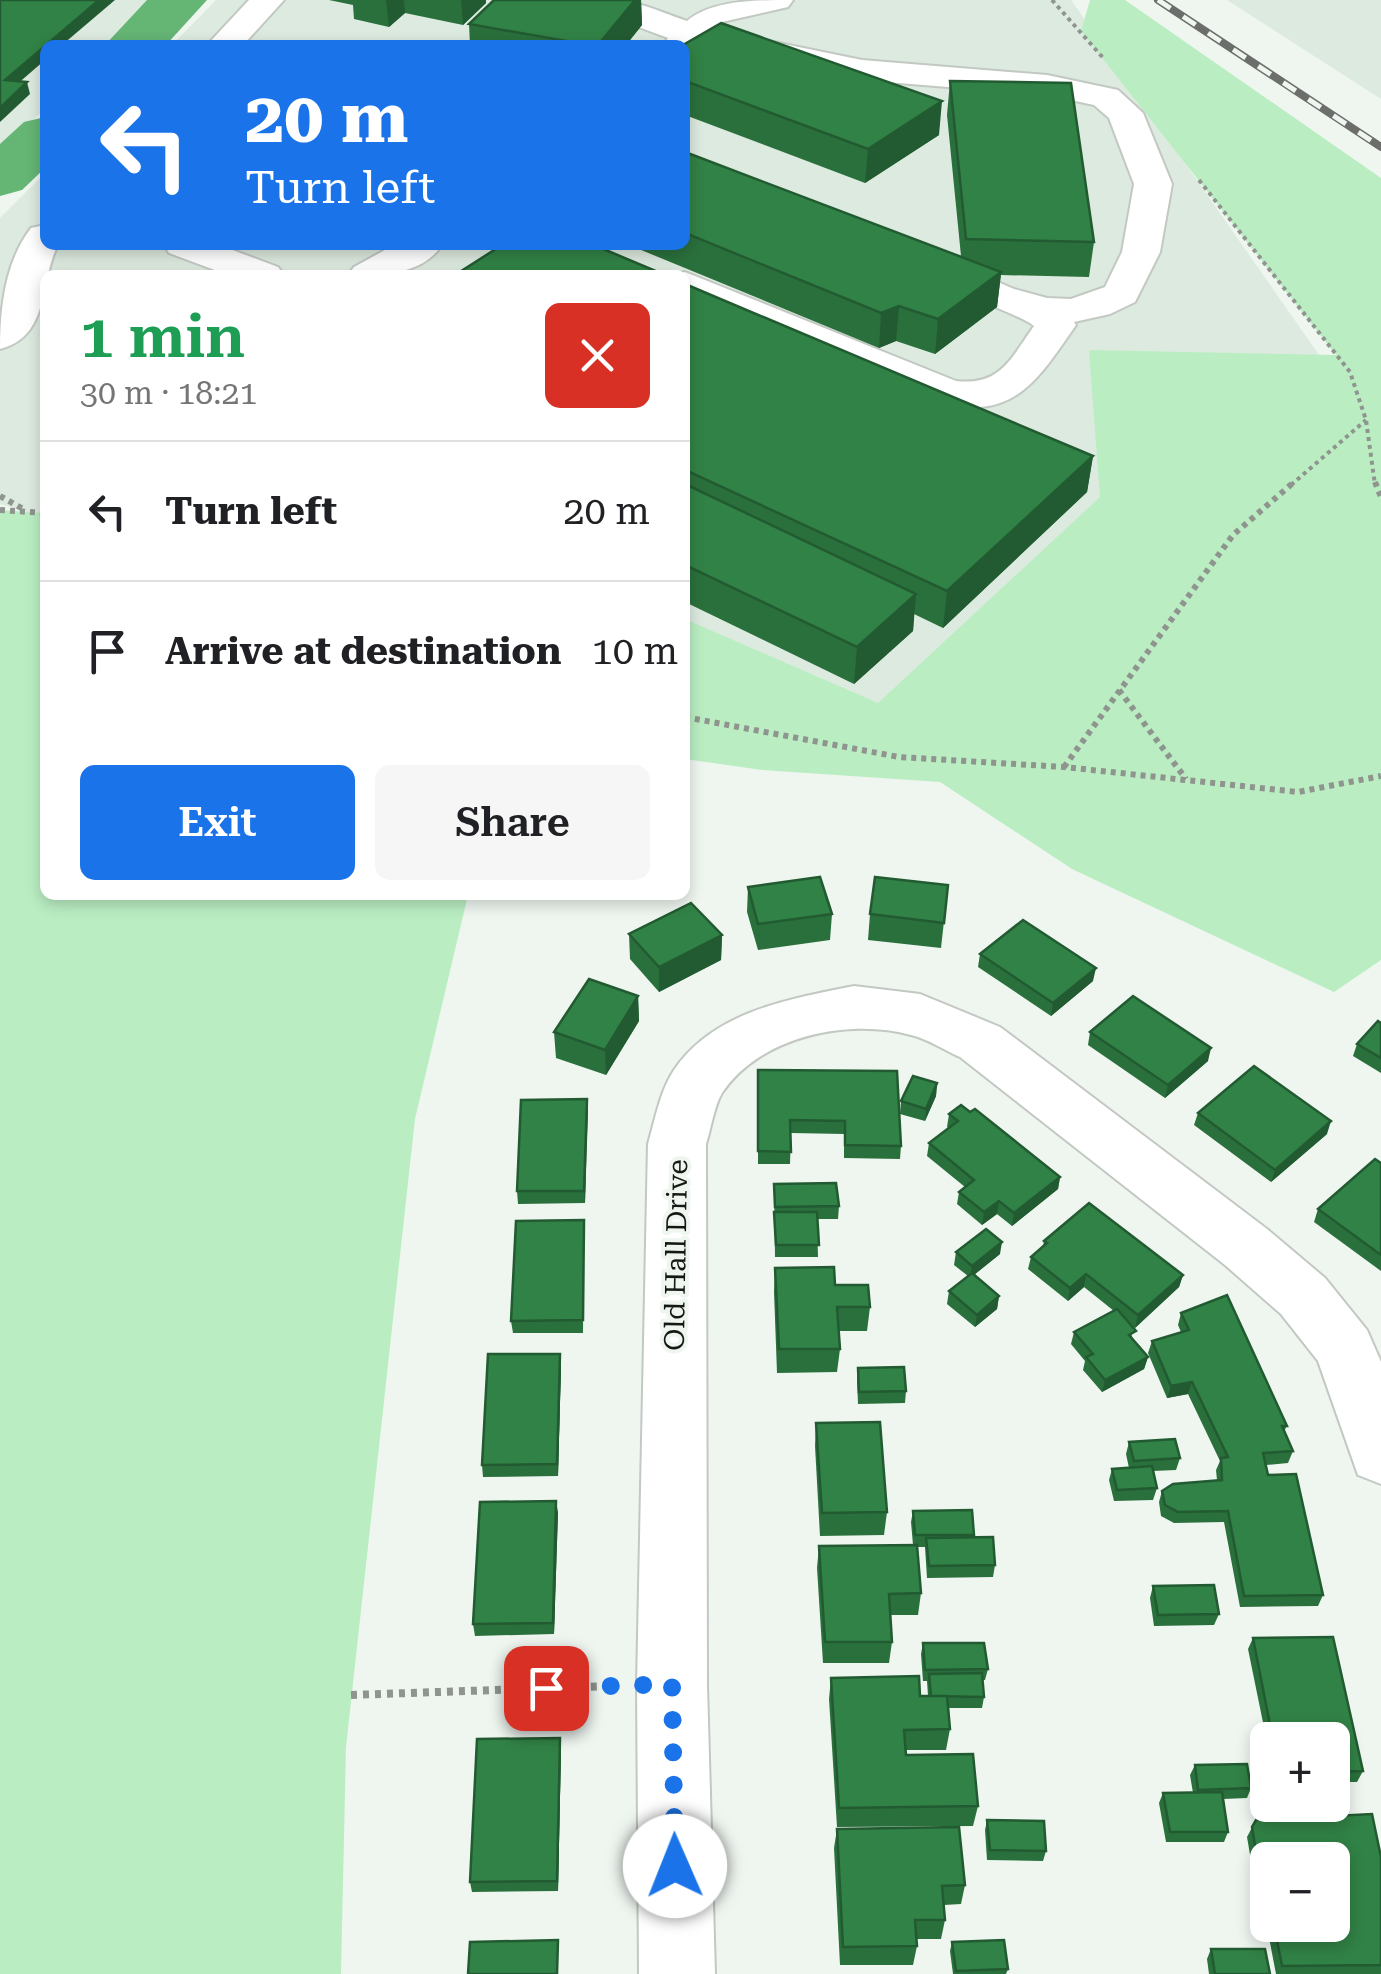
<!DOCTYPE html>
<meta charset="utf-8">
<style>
:root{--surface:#fff;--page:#f6f6f6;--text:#202124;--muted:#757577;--line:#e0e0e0;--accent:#1a73e8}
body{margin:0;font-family:"Roboto Serif",serif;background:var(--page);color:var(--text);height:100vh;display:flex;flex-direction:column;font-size:38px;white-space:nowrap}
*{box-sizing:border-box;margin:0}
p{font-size:32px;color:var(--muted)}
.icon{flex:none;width:55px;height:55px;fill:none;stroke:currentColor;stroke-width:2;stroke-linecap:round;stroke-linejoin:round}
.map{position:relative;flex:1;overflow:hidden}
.drawer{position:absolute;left:40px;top:270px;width:650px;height:630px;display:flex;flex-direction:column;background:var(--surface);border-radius:15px;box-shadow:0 5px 15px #0003}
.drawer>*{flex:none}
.hud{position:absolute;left:40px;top:40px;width:650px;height:210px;border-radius:15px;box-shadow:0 5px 15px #0003;background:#1a73e8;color:#fff;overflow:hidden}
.buttons{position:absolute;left:1250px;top:1722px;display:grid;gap:20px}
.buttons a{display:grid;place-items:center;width:100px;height:100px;border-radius:15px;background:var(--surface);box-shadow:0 5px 15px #0003;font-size:50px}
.pin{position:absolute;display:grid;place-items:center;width:85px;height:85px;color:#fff;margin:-42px;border-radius:20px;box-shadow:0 5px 15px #0006}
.me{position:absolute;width:110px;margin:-55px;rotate:359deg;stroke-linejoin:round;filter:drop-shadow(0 0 8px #0008)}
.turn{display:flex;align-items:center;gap:35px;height:210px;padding:0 40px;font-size:45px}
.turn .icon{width:130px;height:130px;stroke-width:2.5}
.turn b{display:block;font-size:70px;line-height:85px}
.round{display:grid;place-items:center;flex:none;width:105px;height:105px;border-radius:15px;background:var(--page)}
.headline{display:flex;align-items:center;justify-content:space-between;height:170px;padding:0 40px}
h1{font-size:60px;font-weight:600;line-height:75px;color:#1e9e55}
.button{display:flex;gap:20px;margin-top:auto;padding:20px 40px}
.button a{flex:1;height:115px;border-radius:15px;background:var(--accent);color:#fff;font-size:40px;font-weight:600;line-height:115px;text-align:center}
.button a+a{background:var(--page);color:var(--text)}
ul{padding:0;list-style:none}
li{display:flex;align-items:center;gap:30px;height:140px;padding:0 40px;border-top:2px solid var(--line)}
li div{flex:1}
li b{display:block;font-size:38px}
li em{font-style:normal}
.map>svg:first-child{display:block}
.built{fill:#ddeadf}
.green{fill:#baeec2}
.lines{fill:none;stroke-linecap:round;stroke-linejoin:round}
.river{fill:#65b575;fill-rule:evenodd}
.minor-casing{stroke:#c2c8c2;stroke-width:4}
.path-far2{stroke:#8f948f;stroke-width:4;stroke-dasharray:4 4;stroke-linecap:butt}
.path-far1{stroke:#8f948f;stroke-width:6;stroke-dasharray:5 5;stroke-linecap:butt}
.path{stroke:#8f948f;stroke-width:8;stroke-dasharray:6 6;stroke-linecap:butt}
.minor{fill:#fff;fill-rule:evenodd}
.rail-casing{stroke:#6b6e6b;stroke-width:8}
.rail{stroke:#eff6f0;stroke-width:5;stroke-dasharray:15;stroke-linecap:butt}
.wall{fill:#2a703c}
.shaded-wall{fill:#225b31}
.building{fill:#318246;stroke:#225b31;stroke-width:2.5}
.route{stroke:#1a73e8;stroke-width:18;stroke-dasharray:0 32.4}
.labels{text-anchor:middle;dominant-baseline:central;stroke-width:8;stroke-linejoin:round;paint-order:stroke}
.street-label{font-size:28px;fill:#161816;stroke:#eff6f0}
</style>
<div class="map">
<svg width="1381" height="1974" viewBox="0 0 1381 1974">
<rect width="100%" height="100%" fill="#eff6f0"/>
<g class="built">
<path d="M0,0h166l-50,45h-71v64l-45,41z"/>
<path d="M216,0h855l253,362 -215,146 -231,209 -193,-88v-354h-640v242l-45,-13v-286l45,-45v72h640v-200h-513z"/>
<path d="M1227,0h154v99z"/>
</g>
<g class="green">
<path d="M1090,0h35l256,178v782l-47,32 -262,-123 -132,-87 -178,-12 -77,-11v-140l193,84 222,-206 -11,-147 247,5 -255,-324z"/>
<path d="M0,510l45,3v382h423l-53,224 -69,628 -5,227h-341z"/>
</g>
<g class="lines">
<g class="river">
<path d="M147,0h60l-41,45h-61z"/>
<path d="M45,117v51l-23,22 -22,6v-52l24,-22z"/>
</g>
<defs>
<g id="minor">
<path d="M249,0h35l-41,45h-36z"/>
<path d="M601,0c39,0 50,9 86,21 25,-21 69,-21 106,-21l-5,7 -66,15 -6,8 146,30 185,15 71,15 25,23 29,71 -12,68 -25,50 -25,12 -36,8 2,3c-41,59 -63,97 -143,77l-248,-104v-23h-11l11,-3 271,109c45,5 55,-23 78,-55 -8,-9 -100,-43 -120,-52l-5,-8 5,-8 14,-4 14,4 72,31 33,9 24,1 34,-12 17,-35 12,-68 -25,-66 -15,-13 -47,-10 -185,-15 -163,-34 -14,8v-9h-22l5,-7 -43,-16z"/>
<path d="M45,225v20h13c-19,35 -7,91 -58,104 0,-41 5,-87 31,-121z"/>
<path d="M164,245h55l59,22 6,8h-56l-59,-22z"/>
<path d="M394,245h48c-21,31 -60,30 -94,30l6,-8z"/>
<path d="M854,986l66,8 80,33 267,202 58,49 42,52 14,32v122l-23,-9 -40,-114 -37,-47 -56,-49 -265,-208c-16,-7 -32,-18 -49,-22 -62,-17 -151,1 -189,58 -8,13 -11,36 -16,51l1,541 8,289h-76l-2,-289 11,-541c7,-24 12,-53 26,-74 40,-59 116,-71 180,-84z"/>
</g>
</defs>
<use href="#minor" class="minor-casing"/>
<g class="path-far2">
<path d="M1052,0l53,60"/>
<path d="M1199,180l151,192 16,48 9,65"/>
<path d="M1291,485l75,-65"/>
</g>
<g class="path-far1">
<path d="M1375,482l6,15"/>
<path d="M0,496l25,14"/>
<path d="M0,510l45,3"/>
<path d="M1119,690l67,89"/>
<path d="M685,717l214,40 165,10 234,25 83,-16"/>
<path d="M1064,767l169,-232 61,-53"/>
</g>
<path class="path" d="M351,1695l260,-9"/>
<use href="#minor" class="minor"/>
<defs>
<path id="rail" d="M1158,0l223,147"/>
</defs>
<use href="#rail" class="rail-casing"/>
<use href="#rail" class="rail"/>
</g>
<g class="wall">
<path d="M329,0h157v3l-23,22 -58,-12 -16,14 -35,-8 -1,-14z"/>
<path d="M494,0h147l1,25 -16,20h-156l-1,-21z"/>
<path d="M685,45l254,90 -74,48 -180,-68z"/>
<path d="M950,81l144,161 -5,35 -88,-2 -4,32 -62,47 -39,-13 -17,7 -250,-103h56v-93l276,104 -14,-141z"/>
<path d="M685,284l408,172 -6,36 -144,136 -29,-14 -1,17 -59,53 -169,-82z"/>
<path d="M948,885l-7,63 -73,-8 2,-26z"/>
<path d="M748,887l84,27 -2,26 -72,10 -11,-38z"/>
<path d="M629,934l93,1 -1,25 -62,32 -29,-33z"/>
<path d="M980,954l113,27 -42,35 -73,-49z"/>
<path d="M638,996l1,25 -33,54 -50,-17 -2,-26z"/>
<path d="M1381,1023v50l-28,-17 4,-12z"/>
<path d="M1090,1032l118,29 -43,37 -77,-53z"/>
<path d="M758,1070l143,76 -1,13 -56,-1v-24l-53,-1 -1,31h-32z"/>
<path d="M937,1083l-1,13 -11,25 -25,-7 1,-13z"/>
<path d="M587,1099l-2,104 -67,1 -1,-13z"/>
<path d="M1198,1113l129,21 -56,48 -77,-57z"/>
<path d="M949,1114l111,63 -2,12 -46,37 -15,-12 -15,11 -25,-21 2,-12 6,-5 -38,-31 2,-13 20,-15 -2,-1z"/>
<path d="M1381,1163v108l-67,-49 4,-13z"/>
<path d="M774,1184l65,22 -1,13h-21l1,38h-43z"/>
<path d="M584,1220l-1,113h-70l-2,-12z"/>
<path d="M1044,1241l139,34 -4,12 -44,41 -7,-6 5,18 15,17 -4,12 -42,23 -19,-22 2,-9 -14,-17 3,-12 40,-21 -30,-24 -16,14 -40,-32 3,-12 12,-11z"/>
<path d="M956,1252l44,2 -26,21 25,21 -2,13 -22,18 -28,-23 2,-13 19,-15 -14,-11z"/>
<path d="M775,1268l60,17 35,22 -3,24h-29l2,18 -3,23 -60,1 -3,-81z"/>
<path d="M1181,1313l106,113 -3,5 9,20 -5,12 -22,2 2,10 55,120 -5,11 -78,1 -16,-85 -50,1 -13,-7 -2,-14 3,-11 55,-11 -1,-10 4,-9 -32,-67 -21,4 -19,-45 4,-12 29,-9 -3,-7z"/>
<path d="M561,1366l-3,110 -75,1 -1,-12z"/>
<path d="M858,1368l48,23 -1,12 -47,1 -1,-24z"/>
<path d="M816,1423l71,89 -3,23 -64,1 -5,-90z"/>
<path d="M1129,1442l51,16 -4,12 -23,1 4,17 -4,12 -39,1 -5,-21 3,-11 17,-1 -3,-14z"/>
<path d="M913,1511l61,24v2l21,28 -2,12 -66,1 -2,-31h-8l4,46 -3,22h-28l2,27 -3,21h-66l-6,-95 2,-22 94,-1 -2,-23z"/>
<path d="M558,1512l-4,122 -79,2 -2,-12z"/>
<path d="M1153,1586l66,28 -5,11 -60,1 -4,-28z"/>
<path d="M1253,1638l110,133 -6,11h-25v-42h-64v7l-20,-98z"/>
<path d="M923,1643l65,26 -3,11h-3l2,17 -2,11h-33l1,21 -4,21h-41l1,5 72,51 -5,20 -136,1 -8,-128 2,-21 89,18h8l-1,-15h-4l-2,-27z"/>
<path d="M561,1748l-3,143 -86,1 -2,-10z"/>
<path d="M1195,1765l56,23 -4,10 -24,1 5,33 -4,10h-58l-7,-39 4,-10h30l-3,-18z"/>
<path d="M987,1820l59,31 -3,10 -56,-1 -2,-30z"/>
<path d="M1256,1820l125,37v117h-105l-9,-47 1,-2h64v-65h-64v32h-6l-7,-8 -8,-47z"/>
<path d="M837,1829l128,56 -4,19 -17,1 1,15 -4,19h-25l1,7 -4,19h-73l-6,-117z"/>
<path d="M952,1942l56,27 -2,5h-53l-3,-23z"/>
<path d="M1211,1949l59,25h-61l-2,-15z"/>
</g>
<g class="shaded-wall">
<path d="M99,0h16l-53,45h-16z"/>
<path d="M386,0h18l1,13 -16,14z"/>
<path d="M461,0h25v3l-23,22z"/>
<path d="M635,0h6l1,25 -16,20h-28z"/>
<path d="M45,46v14l-37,32 -3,-12z"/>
<path d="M27,82l3,12 -30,28v-14z"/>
<path d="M942,101l-3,34 -74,48 3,-34z"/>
<path d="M1001,272l-4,35 -62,47 3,-35z"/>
<path d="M899,306l-3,35 -17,7 2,-35z"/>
<path d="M1093,456l-6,36 -144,136 4,-37z"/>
<path d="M916,594l-3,37 -59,53 3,-37z"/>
<path d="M722,935l-1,25 -62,32v-25z"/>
<path d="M1096,968l-3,13 -42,35 2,-13z"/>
<path d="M638,996l1,25 -33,54 -1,-25z"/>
<path d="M1211,1048l-3,13 -43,37 3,-13z"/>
<path d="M937,1083l-1,13 -11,25 1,-12z"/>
<path d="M587,1099l1,13 -3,91 -1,-12z"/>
<path d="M1331,1121l-4,13 -56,48 4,-12z"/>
<path d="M1060,1177l-2,12 -46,37 2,-13z"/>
<path d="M999,1201l-2,13 -15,11 2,-13z"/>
<path d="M1002,1242l-2,12 -30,24 2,-12z"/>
<path d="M1086,1274l-2,13 -16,14 2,-13z"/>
<path d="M1183,1275l-4,12 -44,41 3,-13z"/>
<path d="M999,1296l-2,13 -22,18 2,-12z"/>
<path d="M560,1354l1,12 -3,110 -1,-12z"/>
<path d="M1148,1357l-4,12 -42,23 3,-12z"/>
<path d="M1192,1382l-4,12 -21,4 4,-12z"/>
<path d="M556,1501l2,11 -4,122 -1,-11z"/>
<path d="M560,1738l1,10 -3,143 -1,-10z"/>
</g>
<g class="building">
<path d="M0,0h99l-94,80 22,2 -27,26z"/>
<path d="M494,0h141l-37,45h-9l-120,-21z"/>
<path d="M721,23l221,78 -74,48 -183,-68v-36h-2z"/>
<path d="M950,81l121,2 23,159 -128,-3z"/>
<path d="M685,152l316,120 -63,47 -39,-13 -18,7 -196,-80z"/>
<path d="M502,245h92l71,30h-210z"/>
<path d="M685,284l408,172 -146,135 -262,-121z"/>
<path d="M685,484l231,110 -59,53 -172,-82z"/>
<path d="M820,877l12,37 -74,10 -10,-37z"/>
<path d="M875,877l73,8 -4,38 -74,-9z"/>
<path d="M691,903l31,32 -63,32 -30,-33z"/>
<path d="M1023,920l73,48 -43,35 -73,-49z"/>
<path d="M589,979l49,17 -33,54 -51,-18z"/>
<path d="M1133,996l78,52 -43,37 -78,-53z"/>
<path d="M1378,1021l3,2v35l-24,-14z"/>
<path d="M1254,1066l77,55 -56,49 -77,-57z"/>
<path d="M758,1070l139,1 4,75 -56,-1v-24l-55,-1 1,32 -33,-1z"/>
<path d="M913,1076l24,7 -11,26 -25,-8z"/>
<path d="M587,1099l-3,92h-67l4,-91z"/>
<path d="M961,1105l9,7 5,-3 85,68 -46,36 -15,-12 -15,11 -25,-20 15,-12 -45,-37 29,-22 -9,-7z"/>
<path d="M1375,1159l6,4v92l-63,-46z"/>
<path d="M836,1183l3,23 -64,1 -1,-23z"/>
<path d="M1089,1203l94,72 -45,40 -52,-41 -16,14 -39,-31 16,-14 -3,-2z"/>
<path d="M774,1212h43l2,33h-43z"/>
<path d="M584,1220l-1,100 -72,1 5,-100z"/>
<path d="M986,1229l16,13 -30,24 -16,-14z"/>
<path d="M834,1267l1,18h33l2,22h-33l3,42h-61l-4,-81z"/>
<path d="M972,1273l27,23 -22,19 -28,-24z"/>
<path d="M1227,1295l60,131h-5l11,25 -30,2 5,22 28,-1 27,121 -79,1 -16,-85 -50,1 -13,-7 -3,-14 11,-7 49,-4 -1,-22 7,-1 -36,-75 -21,4 -19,-45 37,-11 -8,-17z"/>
<path d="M1117,1309l19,22 -7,4 19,22 -43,23 -19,-23 7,-3 -19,-22z"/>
<path d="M488,1354h72l-3,110 -75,1z"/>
<path d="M904,1367l2,24 -47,1 -1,-24z"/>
<path d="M880,1422l7,90 -65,1 -6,-90z"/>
<path d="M1175,1439l5,19 -46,3 -5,-19z"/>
<path d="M1152,1466l5,22 -40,2 -5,-21z"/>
<path d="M556,1501l-3,122 -80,1 7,-122z"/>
<path d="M972,1510l2,25h-59l-2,-24z"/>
<path d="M993,1537l2,28 -66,1 -3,-28z"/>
<path d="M917,1545l4,48 -32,1 3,48h-67l-6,-96z"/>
<path d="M1214,1585l5,29 -61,1 -5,-29z"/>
<path d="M1333,1637l30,134 -31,1v-32h-59l-20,-102z"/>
<path d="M923,1643h61l4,26 -63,1z"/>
<path d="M982,1673l2,24 -53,-1 -2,-22z"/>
<path d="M919,1676l1,20h27l3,33 -46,1 2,25 67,-1 5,52 -139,2 -8,-130z"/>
<path d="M560,1738l-3,143 -87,1 7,-143z"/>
<path d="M1247,1764l4,24 -53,2 -3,-25z"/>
<path d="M1222,1792l6,40h-58l-7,-39z"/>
<path d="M1372,1814l9,43v108l-99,1 -8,-41h58v-65h-64l-1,22 -7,-7 -8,-48 4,-7z"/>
<path d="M987,1820l57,1 2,30 -56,-1z"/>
<path d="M959,1827l6,58 -23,1 3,34h-30l2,26 -74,1 -6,-118z"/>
<path d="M558,1940l-1,34h-89l2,-32z"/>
<path d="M1004,1940l4,29 -52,2 -4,-29z"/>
<path d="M1211,1949h54l5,25h-55z"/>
</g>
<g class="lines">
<path class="route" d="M546,1688l126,-4 3,182"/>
</g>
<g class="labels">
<g class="street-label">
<text transform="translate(676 1255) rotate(-89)">Old Hall Drive</text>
</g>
</g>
</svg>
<div class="buttons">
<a>+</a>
<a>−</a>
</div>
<div class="pin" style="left:546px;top:1688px;background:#d93025"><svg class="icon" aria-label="arrive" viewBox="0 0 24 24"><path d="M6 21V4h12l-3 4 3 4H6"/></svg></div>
<svg class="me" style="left:675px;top:1866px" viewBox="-20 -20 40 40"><circle r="19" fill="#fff"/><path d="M0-13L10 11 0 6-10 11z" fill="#1a73e8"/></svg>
<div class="hud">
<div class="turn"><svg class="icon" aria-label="left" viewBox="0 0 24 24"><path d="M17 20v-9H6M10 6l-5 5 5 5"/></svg><div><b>20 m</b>Turn left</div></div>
</div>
<section class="drawer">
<div class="headline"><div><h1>1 min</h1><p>30 m · 18:21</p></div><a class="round" style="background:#d93025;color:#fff"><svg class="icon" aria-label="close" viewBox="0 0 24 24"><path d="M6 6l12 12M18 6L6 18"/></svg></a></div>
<ul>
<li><svg class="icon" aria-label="left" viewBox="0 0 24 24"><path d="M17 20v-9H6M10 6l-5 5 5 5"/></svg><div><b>Turn left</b></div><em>20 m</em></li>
<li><svg class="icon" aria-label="arrive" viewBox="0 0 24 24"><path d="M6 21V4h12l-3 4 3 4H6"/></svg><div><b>Arrive at destination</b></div><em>10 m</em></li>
</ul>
<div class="button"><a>Exit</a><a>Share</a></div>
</section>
</div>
